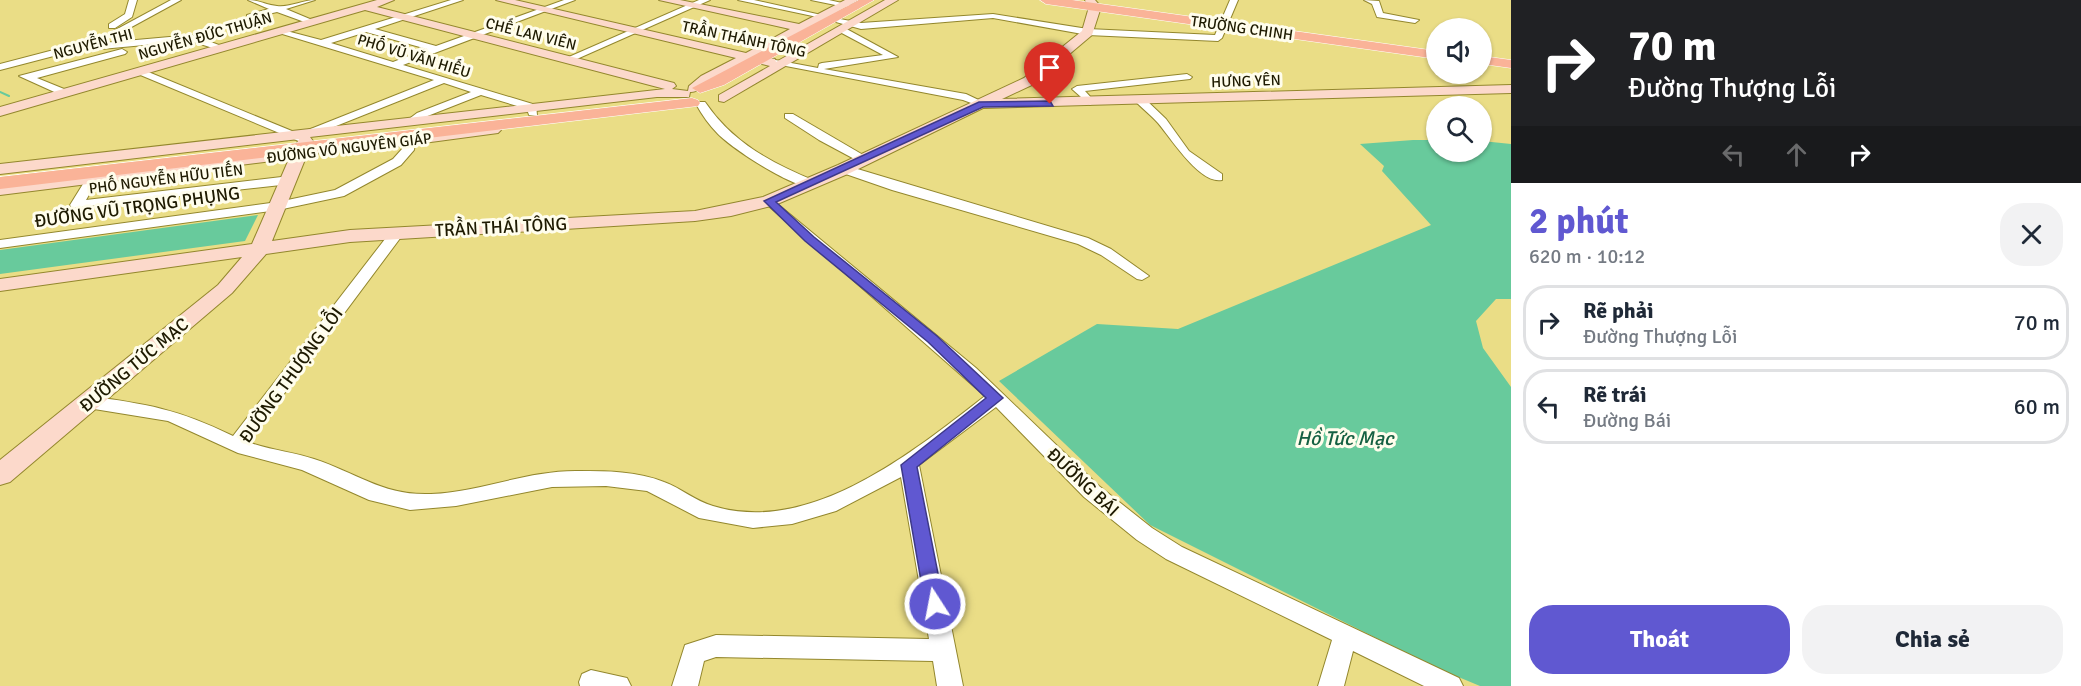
<!DOCTYPE html>
<html lang="vi">
<meta charset="utf-8">
<style>
:root{--surface:#fff;--page:#f2f2f3;--text:#1f2937;--muted:#747a83;--line:#e0e1e3;--accent:#6058d1}
body{margin:0;font-family:Signika,sans-serif;background:var(--page);color:var(--text);height:100vh;display:flex;flex-direction:column;font-size:22px;white-space:nowrap}
*{box-sizing:border-box;margin:0}
p{font-size:20px;color:var(--muted)}
.icon{flex:none;width:33px;height:33px;fill:none;stroke:currentColor;stroke-width:2;stroke-linecap:round;stroke-linejoin:round}
.map{position:relative;flex:1;overflow:hidden}
.side{display:flex;flex-direction:column;background:var(--surface);width:570px}
.side>*{flex:none}
.top-card{background:#202124;color:#fff;overflow:hidden}
.controls{position:absolute;left:1426px;top:18px;display:grid;gap:12px}
.controls a{display:grid;place-items:center;width:66px;height:66px;border-radius:50%;background:var(--surface);box-shadow:0 2px 4px #0004;font-size:30px}
.pin{position:absolute;display:grid;place-items:center;width:51px;height:51px;color:#fff;margin:-62px -26px;border-radius:50% 50% 50% 0;rotate:-45deg;box-shadow:0 0 6px #0007}
.pin .icon{rotate:45deg}
.me{position:absolute;width:66px;margin:-33px;rotate:349deg;stroke-linejoin:round;filter:drop-shadow(0 0 4px #0008)}
.turn{display:flex;align-items:center;gap:21px;height:126px;padding:0 18px;font-size:27px}
.turn .icon{width:78px;height:78px;stroke-width:2.5}
.turn b{display:block;font-size:42px;line-height:51px}
.lanes{display:flex;align-items:center;height:57px;padding:0 18px;background:#0003;justify-content:center;gap:30px;direction:ltr}
.lanes .off{opacity:.35}
.round{display:grid;place-items:center;flex:none;width:63px;height:63px;border-radius:24px;background:var(--page)}
.summary{display:flex;align-items:center;justify-content:space-between;height:102px;padding:0 18px}
h1{font-size:36px;font-weight:700;line-height:45px;color:var(--accent)}
.primary-button{display:flex;gap:12px;margin-top:auto;padding:12px 18px}
.primary-button a{flex:1;height:69px;border-radius:24px;background:var(--accent);color:#fff;font-size:24px;font-weight:700;line-height:69px;text-align:center}
.primary-button a+a{background:var(--page);color:var(--text)}
ul{padding:0;list-style:none}
li{display:flex;align-items:center;gap:18px;height:75px;margin:0 12px 9px;padding:0 6px;border:3px solid var(--line);border-radius:24px}
li div{flex:1}
li b{display:block;font-size:22px}
li em{font-style:normal}
main{display:flex;flex:1;min-height:0}
.map>svg:first-child{display:block}
.water{fill:#68ca9c}
.lines{fill:none;stroke-linecap:round;stroke-linejoin:round}
.stream{stroke:#68ca9c;stroke-width:2}
.street-casing{stroke:#93872d;stroke-width:2}
.secondary-casing{stroke:#93872d;stroke-width:2}
.primary-casing{stroke:#fff;stroke-width:1}
.street{fill:#fff;fill-rule:evenodd}
.secondary{fill:#fcd9cb;fill-rule:evenodd}
.primary{fill:#fab398;fill-rule:evenodd}
.route{fill:#6058d1;stroke:#3e3988;stroke-width:1.5}
.labels{text-anchor:middle;dominant-baseline:central;stroke-width:6;stroke-linejoin:round;paint-order:stroke}
.far-street-label{font-size:15px;fill:#1e1a01;stroke:#fffdec}
.street-label{font-size:18px;fill:#1e1a01;stroke:#fffdec}
.water-label{font-size:20px;font-style:italic;fill:#156042;stroke:#fffdec}
</style>
<main>
<div class="map">
<svg width="1511" height="686" viewBox="0 0 1511 686">
<rect width="100%" height="100%" fill="#eadd86"/>
<g class="water">
<path d="M1413,140h24v12h45v-11l29,3v155h-15l-20,22 7,27 28,39v299h-31l-48,-20 -282,-141 -151,-144 98,-57 81,5 253,-104 -49,-54 2,-5 -24,-22z"/>
<path d="M258,215l-13,26 -245,33v-24z"/>
</g>
<g class="lines">
<path class="stream" d="M0,92l9,4"/>
<defs>
<g id="street">
<path d="M129,0h8l-5,17 -17,11h-6v-4l16,-10z"/>
<path d="M171,0h10l-66,36 -7,-2z"/>
<path d="M248,0c11,0 18,5 29,6 11,2 26,-6 38,-6l-29,9 31,13 -7,2 -33,-12 -30,7v-4l22,-6z"/>
<path d="M451,0h12l-88,29 61,17 128,-46h11l-172,65 133,40 1,10h-8l-2,-6 -46,-14 -56,22 -8,6h-8v-4l8,-6 54,-21 -27,-9 -128,51h-8v-4l126,-50 -155,-47v-4l42,11zM366,32l61,17 -34,13 -62,-19z"/>
<path d="M699,0h11l-140,62 -8,-2z"/>
<path d="M738,0h16l72,16 -4,2z"/>
<path d="M811,0h18l30,7 -4,2z"/>
<path d="M1230,0h8l-16,38 -4,3 -130,-6 -95,-17 -132,11 -25,-7 4,-3 21,4 132,-9 95,15 127,6z"/>
<path d="M1364,0l15,1 4,12 36,7 -4,3 -38,-6 -5,-13z"/>
<path d="M841,26l57,31 -74,12 142,25 21,10 -5,3 -19,-7 -198,-38 5,-3 48,9 1,-4 3,-1 61,-8 -45,-24 -1,-2z"/>
<path d="M192,35l35,13 -5,3 -31,-10 -25,2 -97,9 -69,18v-6l69,-18z"/>
<path d="M122,49l5,3 -2,2 -88,24 32,13v4h-8l-42,-19z"/>
<path d="M141,69l168,69 2,2 -10,2 -163,-68v-4z"/>
<path d="M1187,74l5,3 -2,2 -105,12 10,11 -5,3 -18,-16 5,-3z"/>
<path d="M1137,99h8l21,20 23,32 33,23v6c-22,5 -52,-43 -64,-57 -6,-7 -14,-13 -21,-20z"/>
<path d="M697,102h8c27,40 66,61 110,79v6c-19,4 -82,-38 -97,-53 -9,-9 -16,-19 -22,-30z"/>
<path d="M785,114h8l77,45 -10,3 -41,-22 -34,-22z"/>
<path d="M410,131l6,3 -2,16 -13,15 -57,31 -66,14 -278,38v-8l278,-38 57,-12 58,-31 9,-10 2,-15z"/>
<path d="M844,165l244,73 23,11 38,27 -7,4 -5,-1 -36,-24 -23,-11 -186,-54 -52,-18v-6z"/>
<path d="M92,175l6,4 -12,21 204,-24 6,4 -6,4 -218,24 -2,-3 18,-29z"/>
<path d="M769,197l207,171 123,118 53,42 30,19 277,131 4,8h-39l-71,-35 -9,35h-26l14,-46 -166,-81 -29,-19 -53,-43 -88,-90 -77,58 44,221h-26l-4,-25 -217,-4 -12,4 -6,25h-26l13,-41 31,-10 213,4 -28,-162 -65,34 -44,13 -39,4 -54,-10 -52,-27 -41,-5 -54,1 -96,19 -46,4 -41,-10 -67,-30 -64,-17 -70,-32 -80,-13 -6,-2 -3,-4 3,-4 6,-2c59,8 90,13 145,40l159,-206 5,-1 7,4 -156,209c22,8 45,10 66,17 43,14 69,37 117,35 50,-2 97,-24 148,-23 28,0 58,0 85,11 17,6 31,19 49,24 97,30 200,-54 272,-110l-222,-195z"/>
<path d="M591,670l36,8 4,8h-51l-1,-4 3,-8z"/>
</g>
<g id="secondary">
<path d="M377,0h17l-17,7 297,76 2,3 -4,3 16,2 1,-5 12,-10 35,-18 -240,-58h19l231,53 44,-24 -131,-29h21l119,24 46,-24h13l-47,27 -1,4 -7,1 -44,24 16,3 1,3 109,-62h13l-174,102 -5,-1v-6l51,-29 -21,-5c-11,6 -50,33 -59,31l-1,5h-32l-347,40 3,4 -3,6 9,5 -2,3 -11,2 -34,84 78,-11 345,-19 68,-14 75,-32 186,-87 58,-47 7,-24 -4,-7h10l6,7 -9,28 -58,49 -32,15 509,-14v8l-528,15 -133,65 -75,32 -44,11 -36,5 -345,21 -84,12 -34,39 -222,189 -10,3v-25l218,-175 24,-28 -242,34v-12l252,-35 37,-85 -289,36v-10l294,-36 5,-10 -299,35v-10l665,-75 -300,-79 -365,106v-9z"/>
<path d="M493,125l8,5 -3,3 -127,17 -8,-5 8,-5z"/>
</g>
<g id="primary">
<path d="M859,0h15l-150,85 -24,8 -8,-5z"/>
<path d="M1040,0h32l365,51v8l-391,-55z"/>
<path d="M1482,56l29,4v8l-29,-4z"/>
<path d="M692,98l6,2 2,3 -2,3 -698,83v-12z"/>
</g>
</defs>
<use href="#street" class="street-casing"/>
<use href="#secondary" class="secondary-casing"/>
<use href="#primary" class="primary-casing"/>
<use href="#street" class="street"/>
<use href="#secondary" class="secondary"/>
<use href="#primary" class="primary"/>
</g>
<path class="route" d="M1050,101l3,5 -70,1 -207,95 38,35 123,99 66,62 -86,69 27,137 -2,6 -7,2 -7,-2 -3,-6 -24,-139 85,-67 -58,-56 -123,-101 -41,-40 215,-99z"/>
<g class="labels">
<g class="far-street-label">
<text transform="translate(1242 28) rotate(8)">TRƯỜNG CHINH</text>
<text transform="translate(531 34) rotate(14)">CHẾ LAN VIÊN</text>
<text transform="translate(205 36) rotate(-16)">NGUYỄN ĐỨC THUẬN</text>
<text transform="translate(744 39) rotate(12)">TRẦN THÁNH TÔNG</text>
<text transform="translate(93 44) rotate(-15)">NGUYỄN THI</text>
<text transform="translate(414 56) rotate(17)">PHỐ VŨ VĂN HIẾU</text>
<text transform="translate(1246 81) rotate(-2)">HƯNG YÊN</text>
<text transform="translate(349 148) rotate(-7)">ĐƯỜNG VÕ NGUYÊN GIÁP</text>
<text transform="translate(166 179) rotate(-7)">PHỐ NGUYỄN HỮU TIẾN</text>
</g>
<g class="street-label">
<text transform="translate(137 207) rotate(-8)">ĐƯỜNG VŨ TRỌNG PHỤNG</text>
<text transform="translate(501 227) rotate(-3)">TRẦN THÁI TÔNG</text>
<text transform="translate(134 365) rotate(-40)">ĐƯỜNG TỨC MẠC</text>
<text transform="translate(291 375) rotate(-54)">ĐƯỜNG THƯỢNG LỖI</text>
<text transform="translate(1083 482) rotate(43)">ĐƯỜNG BÁI</text>
</g>
<g class="water-label">
<text x="1345" y="438">Hồ Tức Mạc</text>
</g>
</g>
</svg>
<div class="controls">
<a><svg class="icon" aria-label="sound" viewBox="0 0 24 24"><path d="M4 9h4l5-4v14l-5-4H4zM17 9q2 3 0 6"/></svg></a>
<a><svg class="icon" aria-label="search" viewBox="0 0 24 24"><circle cx="10" cy="10" r="6"/><path d="M15 15l6 6"/></svg></a>
</div>
<div class="pin" style="left:1050px;top:104px;background:#d93025"><svg class="icon" aria-label="arrive" viewBox="0 0 24 24"><path d="M6 21V4h12l-3 4 3 4H6"/></svg></div>
<svg class="me" style="left:935px;top:604px" viewBox="-20 -20 40 40"><circle r="17" fill="#6058d1" stroke="#fff" stroke-width="3"/><path d="M0-11L8 9 0 5-8 9z" fill="#fff"/></svg>
</div>
<section class="side">
<div class="top-card">
<div class="turn"><svg class="icon" aria-label="right" viewBox="0 0 24 24"><path d="M7 20v-9h11M14 6l5 5-5 5"/></svg><div><b>70 m</b>Đường Thượng Lỗi</div></div>
<div class="lanes"><svg class="icon off" aria-label="left" viewBox="0 0 24 24"><path d="M17 20v-9H6M10 6l-5 5 5 5"/></svg><svg class="icon off" aria-label="ahead" viewBox="0 0 24 24"><path d="M12 20V5M6 11l6-6 6 6"/></svg><svg class="icon" aria-label="right" viewBox="0 0 24 24"><path d="M7 20v-9h11M14 6l5 5-5 5"/></svg></div>
</div>
<div class="summary"><div><h1>2 phút</h1><p>620 m · 10:12</p></div><a class="round"><svg class="icon" aria-label="close" viewBox="0 0 24 24"><path d="M6 6l12 12M18 6L6 18"/></svg></a></div>
<ul>
<li><svg class="icon" aria-label="right" viewBox="0 0 24 24"><path d="M7 20v-9h11M14 6l5 5-5 5"/></svg><div><b>Rẽ phải</b><p>Đường Thượng Lỗi</p></div><em>70 m</em></li>
<li><svg class="icon" aria-label="left" viewBox="0 0 24 24"><path d="M17 20v-9H6M10 6l-5 5 5 5"/></svg><div><b>Rẽ trái</b><p>Đường Bái</p></div><em>60 m</em></li>
</ul>
<div class="primary-button"><a>Thoát</a><a>Chia sẻ</a></div>
</section>
</main>
